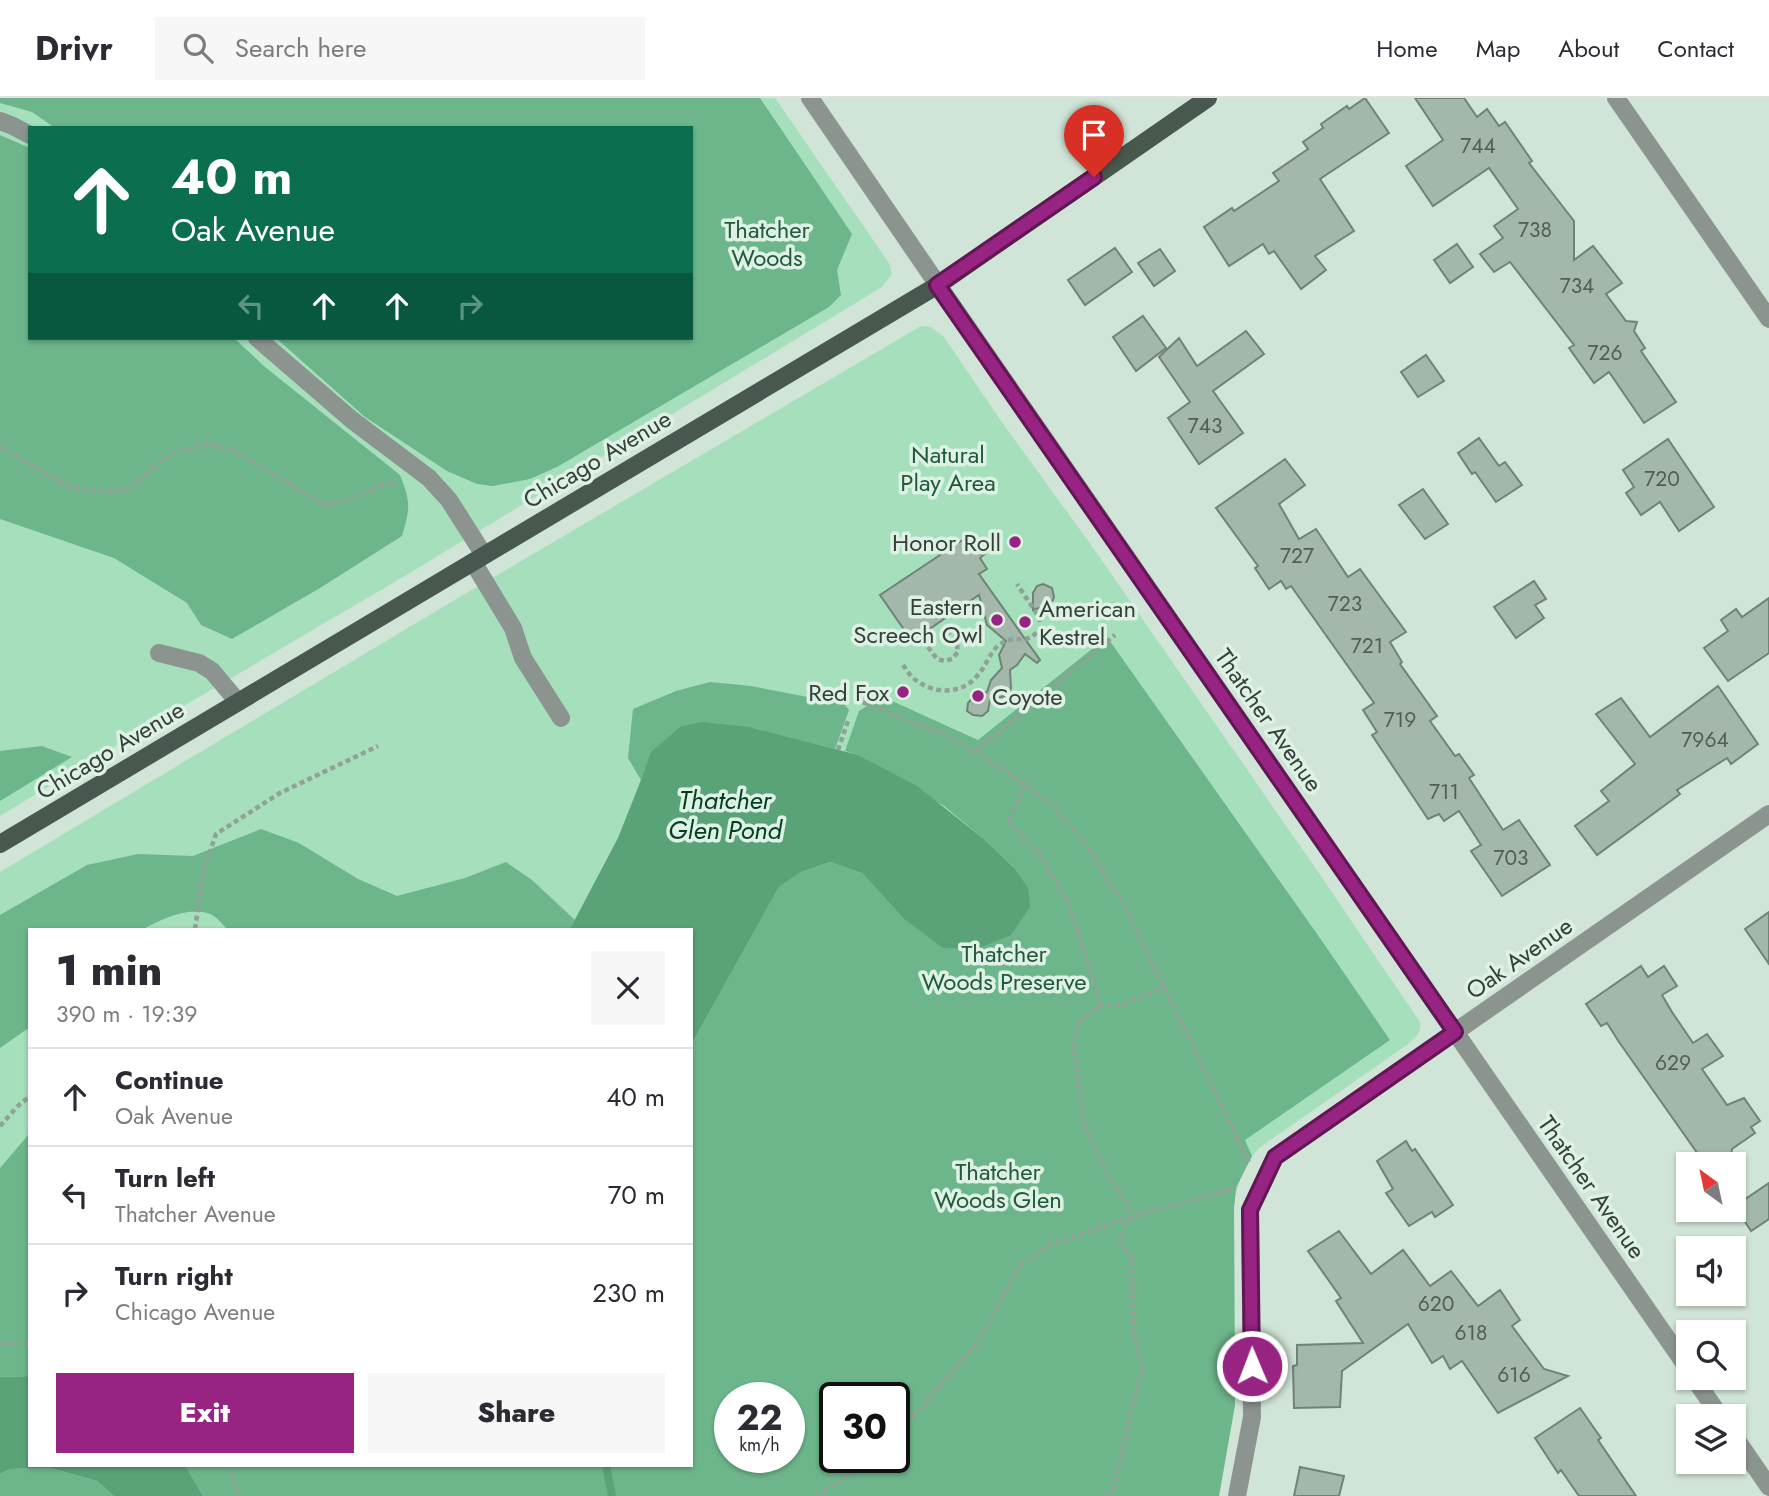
<!DOCTYPE html>
<meta charset="utf-8">
<style>
:root{--surface:#fff;--page:#f7f7f7;--text:#2b2b33;--muted:#7c7c81;--line:#e1e1e2;--accent:#972482}
body{margin:0;font-family:Jost,sans-serif;background:var(--page);color:var(--text);height:100vh;display:flex;flex-direction:column;font-size:26px;white-space:nowrap}
*{box-sizing:border-box;margin:0}
p{font-size:23px;color:var(--muted)}
.icon{flex:none;width:38px;height:38px;fill:none;stroke:currentColor;stroke-width:2;stroke-linecap:round;stroke-linejoin:round}
.map{position:relative;flex:1;overflow:hidden}
.details{position:absolute;left:28px;top:830px;width:665px;height:539px;display:flex;flex-direction:column;background:var(--surface);border-radius:0px;box-shadow:0 2px 5px #0004}
.details>*{flex:none}
.top-card{position:absolute;left:28px;top:28px;width:665px;height:214px;border-radius:0px;box-shadow:0 2px 5px #0004;background:#0b6e4f;color:#fff;overflow:hidden}
.needle{width:46px;rotate:327deg}
.buttons{position:absolute;left:1676px;top:1054px;display:grid;gap:14px}
.buttons a{display:grid;place-items:center;width:70px;height:70px;border-radius:0px;background:var(--surface);box-shadow:0 2px 5px #0004;font-size:35px}
.speed{position:absolute;left:714px;top:1284px;display:flex;gap:14px;font-size:35px;font-weight:700;text-align:center}
.speed>*{display:grid;place-content:center;width:91px;height:91px;border-radius:50%;background:var(--surface);box-shadow:0 2px 5px #0004;line-height:1}
.speed small{font-size:18px;font-weight:400}
.speed .limit{border:4px solid #111;border-radius:10px;background:#fff;color:#111}
.pin{position:absolute;display:grid;place-items:center;width:60px;height:60px;color:#fff;margin:-72px -30px;border-radius:50% 50% 50% 0;rotate:-45deg;box-shadow:0 0 7px #0007}
.pin .icon{rotate:45deg}
.me{position:absolute;width:77px;margin:-38px;rotate:359deg;stroke-linejoin:round;filter:drop-shadow(0 0 5px #0008)}
.turn{display:flex;align-items:center;gap:24px;height:147px;padding:0 28px;font-size:32px}
.turn .icon{width:91px;height:91px;stroke-width:2.5}
.turn b{display:block;font-size:49px;line-height:60px}
.lanes{display:flex;align-items:center;height:66px;padding:0 28px;background:#0003;justify-content:center;gap:35px;direction:ltr}
.lanes .off{opacity:.35}
.round{display:grid;place-items:center;flex:none;width:74px;height:74px;border-radius:0px;background:var(--page)}
.overview{display:flex;align-items:center;justify-content:space-between;height:119px;padding:0 28px}
h1{font-size:42px;font-weight:800;line-height:52px}
.cta{display:flex;gap:14px;margin-top:auto;padding:14px 28px}
.cta a{flex:1;height:80px;border-radius:0px;background:var(--accent);color:#fff;font-size:28px;font-weight:800;line-height:80px;text-align:center}
.cta a+a{background:var(--page);color:var(--text)}
ul{padding:0;list-style:none}
li{display:flex;align-items:center;gap:21px;height:98px;padding:0 28px;border-top:2px solid var(--line)}
li div{flex:1}
li b{display:block;font-size:26px}
li em{font-style:normal}
header{display:flex;align-items:center;gap:42px;box-sizing:border-box;height:98px;padding:0 35px;background:var(--surface);border-bottom:2px solid var(--line)}
header strong{font-size:33px}
nav{display:flex;gap:38px;margin-inline-start:auto;font-size:24px}
.search{width:490px;height:63px;background:var(--page);display:flex;align-items:center;gap:18px;box-sizing:border-box;padding:0 24px;border-radius:0px;color:var(--muted);font-size:26px}
.map>svg:first-child{display:block}
.green{fill:#a5dfbb;fill-rule:evenodd}
.forest{fill:#6db68b;fill-rule:evenodd}
.water{fill:#5aa278}
.lines{fill:none;stroke-linecap:round;stroke-linejoin:round}
.stream{stroke:#5aa278;stroke-width:8}
.building{fill:#a3b7aa;stroke:#708377;stroke-width:2}
.path{stroke:#91a197;stroke-width:4.5;stroke-dasharray:5 3.5;stroke-linecap:butt}
.minor{stroke:#8c948f;stroke-width:18}
.major{stroke:#49584e;stroke-width:18}
.route-casing{stroke:#621754;stroke-width:18}
.route{stroke:#972482;stroke-width:12}
.poi-dot{fill:#972482;stroke:#ddf2e4;stroke-width:2.5}
.labels{text-anchor:middle;dominant-baseline:central;stroke-width:7;stroke-linejoin:round;paint-order:stroke}
.number-label{font-size:21px;fill:#515d55}
.park-label{font-size:24px;fill:#22583b;stroke:#ddf2e4}
.street-label{font-size:24px;fill:#363f39;stroke:#ddf2e4}
.poi-label{font-size:24px;fill:#363f39;stroke:#ddf2e4;text-anchor:end}
.water-label{font-size:26px;font-style:italic;fill:#013f23;stroke:#ddf2e4}
</style>
<header>
<strong>Drivr</strong>
<div class="search"><svg class="icon" aria-label="search" viewBox="0 0 24 24"><circle cx="10" cy="10" r="6"/><path d="M15 15l6 6"/></svg>Search here</div>
<nav><a>Home</a><a>Map</a><a>About</a><a>Contact</a></nav>
</header>
<div class="map">
<svg width="1769" height="1398" viewBox="0 0 1769 1398">
<rect width="100%" height="100%" fill="#d0e4d7"/>
<g class="green">
<path d="M0,0h775l114,165 3,11 -10,13 -474,287 -318,187 -90,55zM30,30h661v210h-661z"/>
<path d="M921,228l10,1 13,10 57,84 88,121 225,324 106,156c2,12 -7,18 -16,25l-145,101c-16,18 -23,37 -25,60l1,197 -16,91h-1016l-18,-31h506v-536h-661v447l-30,1v-505l448,-268zM730,1300h59v60h-59zM835,1300h59v60h-59z"/>
</g>
<g class="forest">
<path d="M0,0h760l92,136 -15,36 4,25 -12,12 -272,160 -27,12 -37,7 -16,-2 -30,-13 -82,-54 -89,-79h415v-210h-636l-23,-16 -32,-9z"/>
<path d="M0,37l30,13v190h204l31,29 135,108c11,27 10,34 2,61l-82,52 -88,51 -31,-14 -14,-22 -73,-45 -114,-39z"/>
<path d="M1107,539l215,304 68,99 -145,100 7,16 -16,32 -2,20 1,197 -16,91h-1016l-18,-31h506v-420l88,-158 22,-15 29,-10 32,11 41,45 111,-50 -29,-28 -41,-34 -86,-51 -13,-4 14,-40 8,-5 1,-11 4,-5 9,6 97,44zM730,1300h59v60h-59zM835,1300h59v60h-59z"/>
<path d="M710,584l41,4 93,18 5,6 -14,39 -85,-22 -100,26 -9,27 -13,-22 5,-49 43,-18z"/>
<path d="M42,648l30,11 -72,44v-50z"/>
<path d="M261,731l38,14 59,36 39,17 68,-18 41,-16 26,18 43,40 -5,9h-343c-4,-4 -11,-13 -17,-15 -23,-8 -47,5 -67,15h-113v98l-30,21v-133l87,-50 51,-11 55,2z"/>
<path d="M30,1035v243l-30,1v-209z"/>
<path d="M50,1370l47,13 17,15h-114v-22l11,-5z"/>
</g>
<g class="water">
<path d="M701,624l49,5 108,28 59,31 68,54 29,28 14,20 2,19 -19,28 -34,14 -34,-1 -40,-30 -41,-45 -32,-11 -29,10 -22,15 -88,158v-116h-121l48,-91 23,-58 9,-27 30,-26z"/>
<path d="M30,1278v89h155l18,31h-89l-17,-15 -47,-13 -39,1 -11,5v-97z"/>
</g>
<g class="lines">
<path class="stream" d="M606,1367l6,31"/>
</g>
<g class="building">
<path d="M1365,0l24,35 -69,46 34,52 -39,25 11,14 -25,19 -27,-38 -5,3 -6,-10 -34,22 -25,-39 28,-19 2,3 45,-30 -6,-8 35,-24 -5,-7 20,-14 -2,-4 26,-18 2,3z"/>
<path d="M1415,0h49l13,19 10,-8 12,17 6,-4 27,39 -3,2 45,58v39l19,-14 29,37 -16,11 20,27 11,1 -3,9 11,17 -4,3 35,51 -32,21 -35,-51 -15,11 -25,-35 5,-3 -64,-83 -16,10 -14,-18 23,-16 -9,-12 24,-17 -29,-41 -56,38 -27,-40 37,-26z"/>
<path d="M1457,146l16,23 -23,16 -16,-23z"/>
<path d="M1115,150l17,24 -47,33 -17,-25z"/>
<path d="M1160,151l15,22 -21,15 -16,-23z"/>
<path d="M1143,218l23,32 -30,23 -23,-34z"/>
<path d="M1246,233l18,23 -51,37 30,42 -44,31 -31,-46 22,-16 -31,-45 20,-19 18,28z"/>
<path d="M1426,257l18,26 -26,16 -17,-25z"/>
<path d="M1479,340l20,28 6,-4 17,23 -26,17 -21,-30 -3,2 -14,-21z"/>
<path d="M1668,341l46,68 -35,24 -19,-29 -19,13 -15,-22 8,-6 -11,-17z"/>
<path d="M1285,361l20,26 -26,19 20,35 17,-10 32,48 12,-8 46,63 -16,10 12,20 -2,2 37,52 -7,5 25,35 4,-2 15,21 -5,3 34,52 16,-10 31,45 -48,31 -31,-45 10,-6 -22,-34 -15,10 -5,-7 -11,5 -56,-84 5,-3 -14,-22 11,-7 -83,-117 -5,3 -5,-8 -12,8 -14,-21 3,-2 -42,-58z"/>
<path d="M1423,391l25,35 -23,15 -26,-34z"/>
<path d="M973,435l14,19 -7,6 7,11 -8,5 61,86 -3,3 -12,-9 -8,11 -7,5 1,18 -1,3 -5,5 -15,4 -2,11 -6,5 -9,-1 -6,-4 1,-8 6,-7 13,-4 4,-12 11,-12 -3,-13 7,-14 -19,-16 -8,-30 -67,46 -32,-46z"/>
<path d="M1534,483l12,18 -11,6 9,13 -28,20 -22,-31z"/>
<path d="M1043,486l9,4 2,9 -1,3 -5,5 -15,5v-17l4,-7z"/>
<path d="M1769,500v55l-41,28 -24,-33 24,-17 -7,-11 15,-11 6,8z"/>
<path d="M1718,588l40,58 -27,20 -4,-6 -50,32 3,4 -83,61 -22,-29 34,-25 -8,-10 34,-27 -39,-50 25,-16 29,39z"/>
<path d="M1769,814v52l-24,-35z"/>
<path d="M1641,868l7,11 16,-11 13,20 -15,9 10,17 21,31 14,-9 16,22 -21,13 25,36 17,-7 16,23 -9,6 4,6 -23,16 -1,8 -11,7h-15l-86,-122 -12,-19 -6,3 -15,-22z"/>
<path d="M1406,1043l6,10 3,-2 38,56 -18,12 -3,-5 -23,14 -23,-33 7,-4 -16,-28z"/>
<path d="M1769,1085v36l-18,12 -16,-25z"/>
<path d="M1339,1133l32,43 32,-24 27,36 21,-15 27,35 22,-16 20,30 -8,6 32,43 24,7 -70,37 -36,-52 -12,8 -7,-13 -11,7 -24,-39 -66,47 -2,36 -46,1 -1,-42 4,-1v-20l66,-2 -27,-42 5,-3 -33,-47z"/>
<path d="M1580,1310l21,30 -3,2 38,56h-57l-18,-26 -3,3 -23,-35z"/>
<path d="M1300,1369l44,9 -5,20h-45z"/>
</g>
<g class="lines">
<g class="path">
<path d="M0,349l67,39 30,6h25l18,-12 29,-25 36,-11 26,5 94,56 19,-3 36,-17 17,-3"/>
<path d="M928,549l9,12 8,2 7,-2 6,-7 -1,-7 -8,-13"/>
<path d="M903,567c3,4 6,9 10,13 19,16 47,18 64,-2 9,-9 12,-23 22,-31 17,-13 29,4 42,-19l-2,-9 -22,-33"/>
<path d="M855,601l87,35 34,18 49,32 25,19 33,37 43,68 123,254"/>
<path d="M838,652l10,-29"/>
<path d="M976,653l139,-116"/>
<path d="M1025,686l-17,38 31,31 30,51 32,101"/>
<path d="M195,831l9,-60 12,-35 64,-41 98,-47"/>
<path d="M0,1028l18,-20 12,-10"/>
<path d="M0,1246h30"/>
<path d="M894,1337l22,-21 62,-73 42,-76 32,-21 78,-27 106,-29"/>
<path d="M229,1367l9,31"/>
<path d="M816,1398l34,-20 20,-18"/>
<path d="M1107,1398l8,-10 16,-75 12,-41 -10,-37 -1,-76 -12,-14 10,-26 -2,-14 -20,-26 -24,-52 -10,-76 4,-27 23,-17 18,1 46,-19"/>
</g>
<g class="minor">
<path d="M810,0l128,187 751,1085"/>
<path d="M1616,0l153,221"/>
<path d="M0,23l13,5 17,9"/>
<path d="M257,240l95,82 77,58 20,22 35,55"/>
<path d="M473,464l40,66 10,30 38,60"/>
<path d="M159,555l40,10 13,8 26,31"/>
<path d="M1693,1279l27,39"/>
<path d="M1734,1338l35,51"/>
<path d="M1237,1398l15,-79 -2,-207 25,-53 494,-343"/>
</g>
<path class="major" d="M0,746l938,-559 270,-187"/>
</g>
<g class="lines">
<defs>
<path id="route" d="M1094,79l-157,108 518,747 -180,125 -25,53 2,156"/>
</defs>
<use href="#route" class="route-casing"/>
<use href="#route" class="route"/>
</g>
<g class="poi-dot">
<circle cx="1015" cy="444" r="7"/>
<circle cx="997" cy="522" r="7"/>
<circle cx="1025" cy="524" r="7"/>
<circle cx="903" cy="594" r="7"/>
<circle cx="978" cy="598" r="7"/>
</g>
<g class="labels">
<g class="number-label">
<text x="1478" y="48">744</text>
<text x="1535" y="132">738</text>
<text x="1577" y="188">734</text>
<text x="1605" y="255">726</text>
<text x="1205" y="328">743</text>
<text x="1662" y="381">720</text>
<text x="1297" y="458">727</text>
<text x="1345" y="506">723</text>
<text x="1367" y="548">721</text>
<text x="1400" y="622">719</text>
<text x="1705" y="642">7964</text>
<text x="1444" y="694">711</text>
<text x="1511" y="760">703</text>
<text x="1673" y="965">629</text>
<text x="1436" y="1206">620</text>
<text x="1471" y="1235">618</text>
<text x="1514" y="1277">616</text>
</g>
<g class="park-label">
<text x="767" y="131">Thatcher<tspan x="767" dy="28">Woods</tspan></text>
<text x="948" y="356">Natural<tspan x="948" dy="28">Play Area</tspan></text>
<text x="1004" y="855">Thatcher<tspan x="1004" dy="28">Woods Preserve</tspan></text>
<text x="998" y="1073">Thatcher<tspan x="998" dy="28">Woods Glen</tspan></text>
</g>
<g class="street-label">
<text transform="translate(597 361) rotate(-31)">Chicago Avenue</text>
<text transform="translate(1269 622) rotate(55)">Thatcher Avenue</text>
<text transform="translate(110 652) rotate(-31)">Chicago Avenue</text>
<text transform="translate(1519 860) rotate(-35)">Oak Avenue</text>
<text transform="translate(1592 1089) rotate(55)">Thatcher Avenue</text>
</g>
<g class="poi-label">
<text x="1001" y="444">Honor Roll</text>
<text x="983" y="508">Eastern<tspan x="983" dy="28">Screech Owl</tspan></text>
<text x="1039" y="510" text-anchor="start">American<tspan x="1039" dy="28">Kestrel</tspan></text>
<text x="889" y="594">Red Fox</text>
<text x="992" y="598" text-anchor="start">Coyote</text>
</g>
<g class="water-label">
<text x="725" y="702">Thatcher<tspan x="725" dy="30">Glen Pond</tspan></text>
</g>
</g>
</svg>
<div class="buttons">
<a><svg class="needle" viewBox="-14 -14 28 28"><path d="M0-13l5 13h-10z" fill="#e53935"/><path d="M0 13l5-13h-10z" fill="#7c7c81"/></svg></a>
<a><svg class="icon" aria-label="sound" viewBox="0 0 24 24"><path d="M4 9h4l5-4v14l-5-4H4zM17 9q2 3 0 6"/></svg></a>
<a><svg class="icon" aria-label="search" viewBox="0 0 24 24"><circle cx="10" cy="10" r="6"/><path d="M15 15l6 6"/></svg></a>
<a><svg class="icon" aria-label="layers" viewBox="0 0 24 24"><path d="M12 4l9 5-9 5-9-5zM3 14l9 5 9-5"/></svg></a>
</div>
<div class="speed"><div>22<small>km/h</small></div><div class="limit">30</div></div>
<div class="pin" style="left:1094px;top:79px;background:#d93025"><svg class="icon" aria-label="arrive" viewBox="0 0 24 24"><path d="M6 21V4h12l-3 4 3 4H6"/></svg></div>
<svg class="me" style="left:1252px;top:1268px" viewBox="-20 -20 40 40"><circle r="17" fill="#972482" stroke="#fff" stroke-width="3"/><path d="M0-11L8 9 0 5-8 9z" fill="#fff"/></svg>
<div class="top-card">
<div class="turn"><svg class="icon" aria-label="ahead" viewBox="0 0 24 24"><path d="M12 20V5M6 11l6-6 6 6"/></svg><div><b>40 m</b>Oak Avenue</div></div>
<div class="lanes"><svg class="icon off" aria-label="left" viewBox="0 0 24 24"><path d="M17 20v-9H6M10 6l-5 5 5 5"/></svg><svg class="icon" aria-label="ahead" viewBox="0 0 24 24"><path d="M12 20V5M6 11l6-6 6 6"/></svg><svg class="icon" aria-label="ahead" viewBox="0 0 24 24"><path d="M12 20V5M6 11l6-6 6 6"/></svg><svg class="icon off" aria-label="right" viewBox="0 0 24 24"><path d="M7 20v-9h11M14 6l5 5-5 5"/></svg></div>
</div>
<section class="details">
<div class="overview"><div><h1>1 min</h1><p>390 m · 19:39</p></div><a class="round"><svg class="icon" aria-label="close" viewBox="0 0 24 24"><path d="M6 6l12 12M18 6L6 18"/></svg></a></div>
<ul>
<li><svg class="icon" aria-label="ahead" viewBox="0 0 24 24"><path d="M12 20V5M6 11l6-6 6 6"/></svg><div><b>Continue</b><p>Oak Avenue</p></div><em>40 m</em></li>
<li><svg class="icon" aria-label="left" viewBox="0 0 24 24"><path d="M17 20v-9H6M10 6l-5 5 5 5"/></svg><div><b>Turn left</b><p>Thatcher Avenue</p></div><em>70 m</em></li>
<li><svg class="icon" aria-label="right" viewBox="0 0 24 24"><path d="M7 20v-9h11M14 6l5 5-5 5"/></svg><div><b>Turn right</b><p>Chicago Avenue</p></div><em>230 m</em></li>
</ul>
<div class="cta"><a>Exit</a><a>Share</a></div>
</section>
</div>
